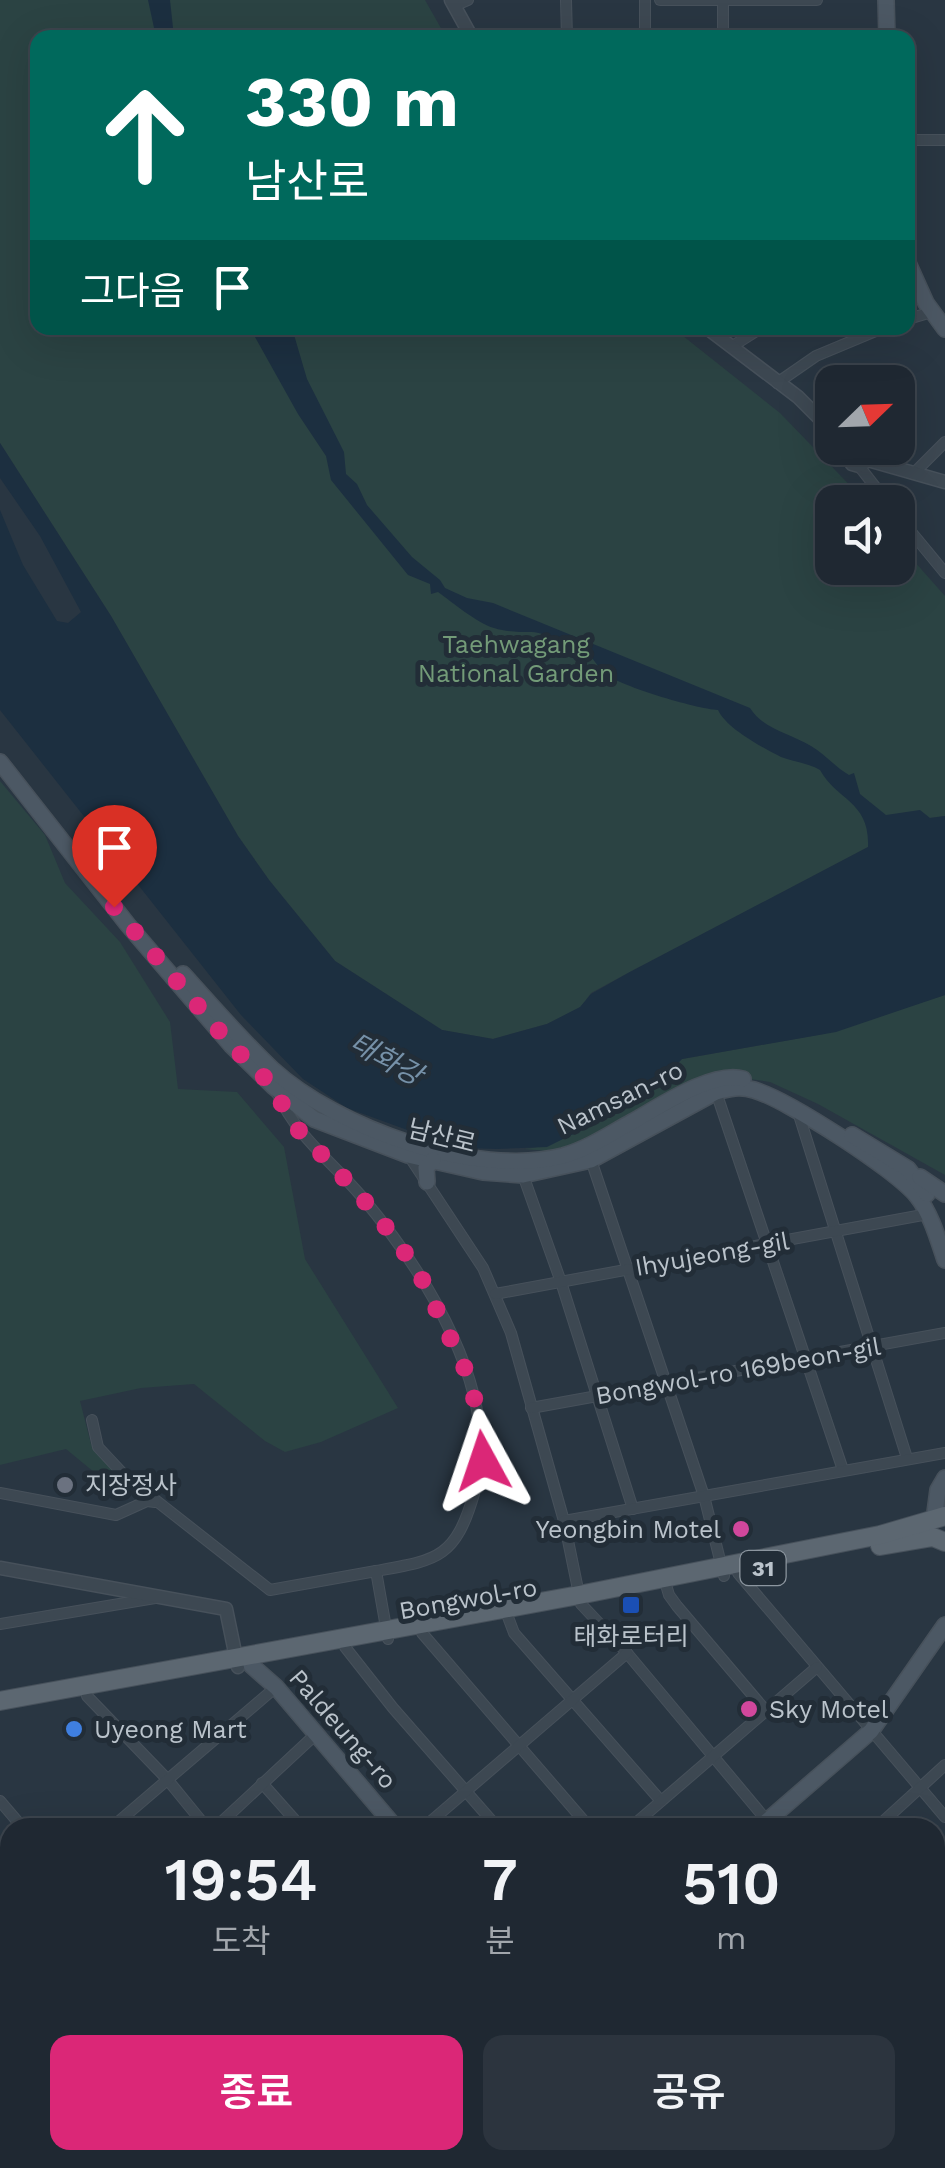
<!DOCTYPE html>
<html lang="ko">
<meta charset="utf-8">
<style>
:root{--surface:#1f2832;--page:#2c343e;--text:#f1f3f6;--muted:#a1a6ac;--line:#3c444d;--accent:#db2777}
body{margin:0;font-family:"Work Sans","Noto Sans KR",sans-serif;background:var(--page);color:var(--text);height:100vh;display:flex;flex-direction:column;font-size:38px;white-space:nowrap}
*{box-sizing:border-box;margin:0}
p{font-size:32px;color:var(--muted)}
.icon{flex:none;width:55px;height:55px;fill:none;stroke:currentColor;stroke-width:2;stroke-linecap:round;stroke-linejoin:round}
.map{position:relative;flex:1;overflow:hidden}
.sheet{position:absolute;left:0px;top:1818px;width:945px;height:352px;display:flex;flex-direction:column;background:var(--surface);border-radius:30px 30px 0 0;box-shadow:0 10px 40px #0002,0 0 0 2px var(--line)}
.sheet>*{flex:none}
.top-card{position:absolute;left:30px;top:30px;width:885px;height:305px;border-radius:20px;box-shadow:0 10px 40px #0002,0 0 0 2px var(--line);background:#00695c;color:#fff;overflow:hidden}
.needle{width:65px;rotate:67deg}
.buttons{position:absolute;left:815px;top:365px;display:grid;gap:20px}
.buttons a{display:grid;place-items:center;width:100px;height:100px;border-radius:20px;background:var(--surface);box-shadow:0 10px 40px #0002,0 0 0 2px var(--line);font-size:50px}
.pin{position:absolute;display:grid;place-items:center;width:85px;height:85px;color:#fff;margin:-102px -42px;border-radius:50% 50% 50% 0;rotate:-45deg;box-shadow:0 0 10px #0007}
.pin .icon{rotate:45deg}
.me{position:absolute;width:110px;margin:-55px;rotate:355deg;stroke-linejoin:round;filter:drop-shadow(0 0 8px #0008)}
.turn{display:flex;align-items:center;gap:35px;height:210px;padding:0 50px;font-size:45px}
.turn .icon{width:130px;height:130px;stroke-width:2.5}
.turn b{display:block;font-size:70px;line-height:85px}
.then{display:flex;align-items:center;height:95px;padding:0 50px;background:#0003;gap:20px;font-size:38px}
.eta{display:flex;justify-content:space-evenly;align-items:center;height:170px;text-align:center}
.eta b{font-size:60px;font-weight:600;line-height:70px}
.action{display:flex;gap:20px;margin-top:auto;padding:20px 50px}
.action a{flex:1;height:115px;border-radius:20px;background:var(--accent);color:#fff;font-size:40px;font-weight:600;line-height:115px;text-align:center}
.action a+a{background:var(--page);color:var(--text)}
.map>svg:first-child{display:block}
.green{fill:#2b4343}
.water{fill:#1c2f40}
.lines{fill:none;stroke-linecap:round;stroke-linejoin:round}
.minor-casing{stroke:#47515b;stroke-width:12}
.tertiary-casing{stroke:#47515b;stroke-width:15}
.secondary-casing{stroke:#47515b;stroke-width:18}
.primary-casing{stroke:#47515b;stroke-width:20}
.minor{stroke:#3d4852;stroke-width:10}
.tertiary{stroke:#3d4852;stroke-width:12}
.secondary{stroke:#4c5864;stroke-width:15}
.primary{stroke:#5c6771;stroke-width:18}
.route{stroke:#db2777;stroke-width:18;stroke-dasharray:0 32.4}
.worship-dot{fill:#6b7280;stroke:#222d37;stroke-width:4}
.hotel-dot{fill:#d1479c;stroke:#222d37;stroke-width:4}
.transit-dot{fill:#1a4fb4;stroke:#222d37;stroke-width:4}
.shop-dot{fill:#3f7fe0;stroke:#222d37;stroke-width:4}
.labels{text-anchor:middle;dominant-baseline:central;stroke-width:10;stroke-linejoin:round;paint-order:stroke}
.shield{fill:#222d37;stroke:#8c969f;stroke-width:2.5}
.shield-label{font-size:22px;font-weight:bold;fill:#bac3cb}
.park-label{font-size:25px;fill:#739b78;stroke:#222d37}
.street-label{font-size:25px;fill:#bac3cb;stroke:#222d37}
.poi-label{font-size:25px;fill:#bac3cb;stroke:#222d37;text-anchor:start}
.water-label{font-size:28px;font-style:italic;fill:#7691a8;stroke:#222d37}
</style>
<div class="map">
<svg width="945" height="2168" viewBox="0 0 945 2168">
<rect width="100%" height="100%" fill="#293642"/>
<g class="green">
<path d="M0,0h425l21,37 -408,1v290h635l107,85 86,89h-34v66h66v-25l47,53v220l-15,2 -56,26 -246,129 -37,20 -10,14 -34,17 -54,15 -51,-9 -107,-69 -66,-81 -31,-44 -127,-220 -111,-173z"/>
<path d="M0,781l45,54 20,48 55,59 50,80 8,67 59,3 47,55 21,112 93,149 -77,34 -36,10 -20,-11 -71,-57 -53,4 -61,13 11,43 35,40 -14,3 -46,-38 -66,16z"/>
<path d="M945,995v180l-127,-71 -48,-22 -34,-5 -177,75 -35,-3c44,-4 75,-30 106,-60l21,1 31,-31 141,-25z"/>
</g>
<g class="water">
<path d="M148,0h22l4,37h-18z"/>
<path d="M250,328h42l15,51 37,73 2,22 11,10 10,21 45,52 28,23 5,8 22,10 26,5 257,105c14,22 39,25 61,38 14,8 24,21 38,29l5,-2 6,21 26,21 34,-5 10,8 15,-2v179l-109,37 -154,27 -31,31 -21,-1 -33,33 -50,25 -50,2 -31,-1 -34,-9 -85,-31 -44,-29 -62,-64 -241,-305v-200l23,55 34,56 11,2 13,-11 -41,-76 -40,-58v-35l111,173 127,220 31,44 66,81 107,69 51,9 54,-15 33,-17 11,-13 37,-21 240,-126c2,-46 -31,-46 -48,-77 -12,-7 -26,-8 -39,-13 -18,-9 -55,-29 -63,-47 -21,-1 -103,-25 -115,-38 -7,-7 -11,-17 -20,-22 -11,-6 -38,-17 -51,-18 -13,0 -25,0 -38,-4 -17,-5 -42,-26 -56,-36l-7,2 -1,-10 -22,-9 -77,-95 -5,-24 -28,-42z"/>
</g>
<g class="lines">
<defs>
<g id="minor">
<path d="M566,0l1,38"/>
<path d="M660,0h157"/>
<path d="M723,0v38"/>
<path d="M454,6l14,-6"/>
<path d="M645,38v-38"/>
<path d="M908,140h37"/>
<path d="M908,319l24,-7"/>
<path d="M731,347l30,-19"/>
<path d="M777,383l39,-27 67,-28"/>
<path d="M859,466l28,36"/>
<path d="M914,473l31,-31"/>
<path d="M898,516l47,57"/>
<path d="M276,1091c23,49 53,67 86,106 62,74 142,197 112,297 -19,65 -37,66 -98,77"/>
<path d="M716,1092l127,378"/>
<path d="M798,1112l109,346"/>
<path d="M409,1156l74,112 28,65 53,188 17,83 46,49 146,175"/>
<path d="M591,1160l113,336 20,80"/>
<path d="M523,1175l38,107 72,227"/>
<path d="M495,1294l433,-80"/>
<path d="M531,1408l414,-75"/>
<path d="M92,1420l6,27 28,30 144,113 106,-19 12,68"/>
<path d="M0,1493l116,22 31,-14 8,1"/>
<path d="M564,1521l381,-68"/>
<path d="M738,1573l207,244"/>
<path d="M664,1578l5,17 8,11 89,105"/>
<path d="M508,1617l6,16 147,168"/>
<path d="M0,1624l155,-26"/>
<path d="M422,1633l168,195"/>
<path d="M345,1647l48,61 105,120"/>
<path d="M87,1696l80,83 40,49"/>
<path d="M262,1783l40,45"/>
<path d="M0,1801l23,27"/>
<path d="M111,1828l165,-141"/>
<path d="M215,1828l101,-94"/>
<path d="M423,1828l204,-175"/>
<path d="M630,1828l187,-161"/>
<path d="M876,1828l69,-63"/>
<path d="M935,1906l10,12"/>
<path d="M0,1924l10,-9"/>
<path d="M935,1962l10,-8"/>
<path d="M0,2019l10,-9"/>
<path d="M935,2019l10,12"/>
<path d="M935,2121l10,11"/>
<path d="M0,2151l15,17"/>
<path d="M935,2153l10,-9"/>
<path d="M311,2160l8,8"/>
<path d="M491,2160l7,8"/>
<path d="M799,2160l7,8"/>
<path d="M879,2160l7,8"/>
<path d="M30,2168l9,-8"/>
<path d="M234,2168l9,-8"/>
<path d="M478,2168l9,-8"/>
<path d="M588,2168l3,-8"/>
<path d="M697,2168l10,-8"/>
<path d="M918,2168l9,-8"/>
</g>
<g id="tertiary">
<path d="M451,0l21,38"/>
<path d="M707,328l91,69 34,34"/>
<path d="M853,448l-5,10 4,6 7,2 9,-6 -4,-12"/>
<path d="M868,460l77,22"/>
<path d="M0,1568l226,41 12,58"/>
</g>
<g id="secondary">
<path d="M886,0l1,38"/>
<path d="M908,263l18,40 19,26"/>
<path d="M0,762l128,163 103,120 43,42 40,32 94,36 75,17 40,3 68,-15 125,-68c14,-4 24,-6 38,-2 34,10 141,79 163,106 14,18 21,43 28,64"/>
<path d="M183,974c29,32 58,66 89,95 66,60 204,109 291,87 25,-7 47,-22 69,-34 27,-15 81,-52 111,-43"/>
<path d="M852,1135l56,34 19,25"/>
<path d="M920,1177l25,17"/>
<path d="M427,1182l-1,-14 7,-8"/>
<path d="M934,1520l4,-30 7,-12"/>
<path d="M251,1665l25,22 120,141"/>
<path d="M759,1828l112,-97 74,-106"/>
<path d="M0,2029l10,11"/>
<path d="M113,2160l7,8"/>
<path d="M682,2160l7,8"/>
<path d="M360,2168l9,-8"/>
</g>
<g id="primary">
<path d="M880,1546l53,-9 12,5"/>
<path d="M0,1701l579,-106 301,-60 65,-19"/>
</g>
</defs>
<use href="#minor" class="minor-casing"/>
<use href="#tertiary" class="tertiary-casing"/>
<use href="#secondary" class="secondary-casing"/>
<use href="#primary" class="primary-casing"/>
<use href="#minor" class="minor"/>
<use href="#tertiary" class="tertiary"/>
<use href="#secondary" class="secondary"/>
<use href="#primary" class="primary"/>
</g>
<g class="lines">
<path class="route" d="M114,907l117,138 43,42 16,34 69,73 39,48 25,39 42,88 14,45 4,47"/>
</g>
<circle class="worship-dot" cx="65" cy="1485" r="10"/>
<g class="hotel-dot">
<circle cx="741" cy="1529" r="10"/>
<circle cx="749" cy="1709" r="10"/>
</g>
<rect class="transit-dot" x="621" y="1595" width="20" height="20" rx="5"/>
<circle class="shop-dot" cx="74" cy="1729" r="10"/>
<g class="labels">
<rect class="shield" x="740.5" y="1551" width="45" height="34" rx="8"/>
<g class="shield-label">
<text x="763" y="1568">31</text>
</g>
<g class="park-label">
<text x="516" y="644">Taehwagang<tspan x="516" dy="29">National Garden</tspan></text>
</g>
<g class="street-label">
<text transform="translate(620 1098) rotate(-26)">Namsan-ro</text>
<text transform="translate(442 1136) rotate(14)">남산로</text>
<text transform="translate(712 1254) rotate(-10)">Ihyujeong-gil</text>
<text transform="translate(738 1371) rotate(-10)">Bongwol-ro 169beon-gil</text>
<text transform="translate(468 1599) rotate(-10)">Bongwol-ro</text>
<text transform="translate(343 1729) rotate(49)">Paldeung-ro</text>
</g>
<g class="poi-label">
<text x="85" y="1485">지장정사</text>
<text x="721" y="1529" text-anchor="end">Yeongbin Motel</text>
<text x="631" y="1636" text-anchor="middle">태화로터리</text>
<text x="769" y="1709">Sky Motel</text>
<text x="94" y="1729">Uyeong Mart</text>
</g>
<g class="water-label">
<text transform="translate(386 1059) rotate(29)">태화강</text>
</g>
</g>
</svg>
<div class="buttons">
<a><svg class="needle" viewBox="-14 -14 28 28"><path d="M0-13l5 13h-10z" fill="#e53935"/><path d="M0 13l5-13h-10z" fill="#a1a6ac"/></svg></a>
<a><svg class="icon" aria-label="sound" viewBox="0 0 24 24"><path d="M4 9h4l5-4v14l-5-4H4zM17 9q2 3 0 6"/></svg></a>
</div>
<div class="pin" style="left:114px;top:907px;background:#d93025"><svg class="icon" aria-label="arrive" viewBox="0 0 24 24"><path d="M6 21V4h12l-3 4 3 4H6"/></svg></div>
<svg class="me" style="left:483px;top:1461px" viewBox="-20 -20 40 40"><path d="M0-17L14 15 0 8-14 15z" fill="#db2777" stroke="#fff" stroke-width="4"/></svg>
<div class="top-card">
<div class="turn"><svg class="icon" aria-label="ahead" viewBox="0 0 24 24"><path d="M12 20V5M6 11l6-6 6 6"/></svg><div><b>330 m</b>남산로</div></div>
<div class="then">그다음<svg class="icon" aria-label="arrive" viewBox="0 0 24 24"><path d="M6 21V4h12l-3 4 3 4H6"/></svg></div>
</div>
<section class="sheet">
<div class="eta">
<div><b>19:54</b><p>도착</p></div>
<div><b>7</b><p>분</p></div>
<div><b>510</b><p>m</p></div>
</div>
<div class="action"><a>종료</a><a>공유</a></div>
</section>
</div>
